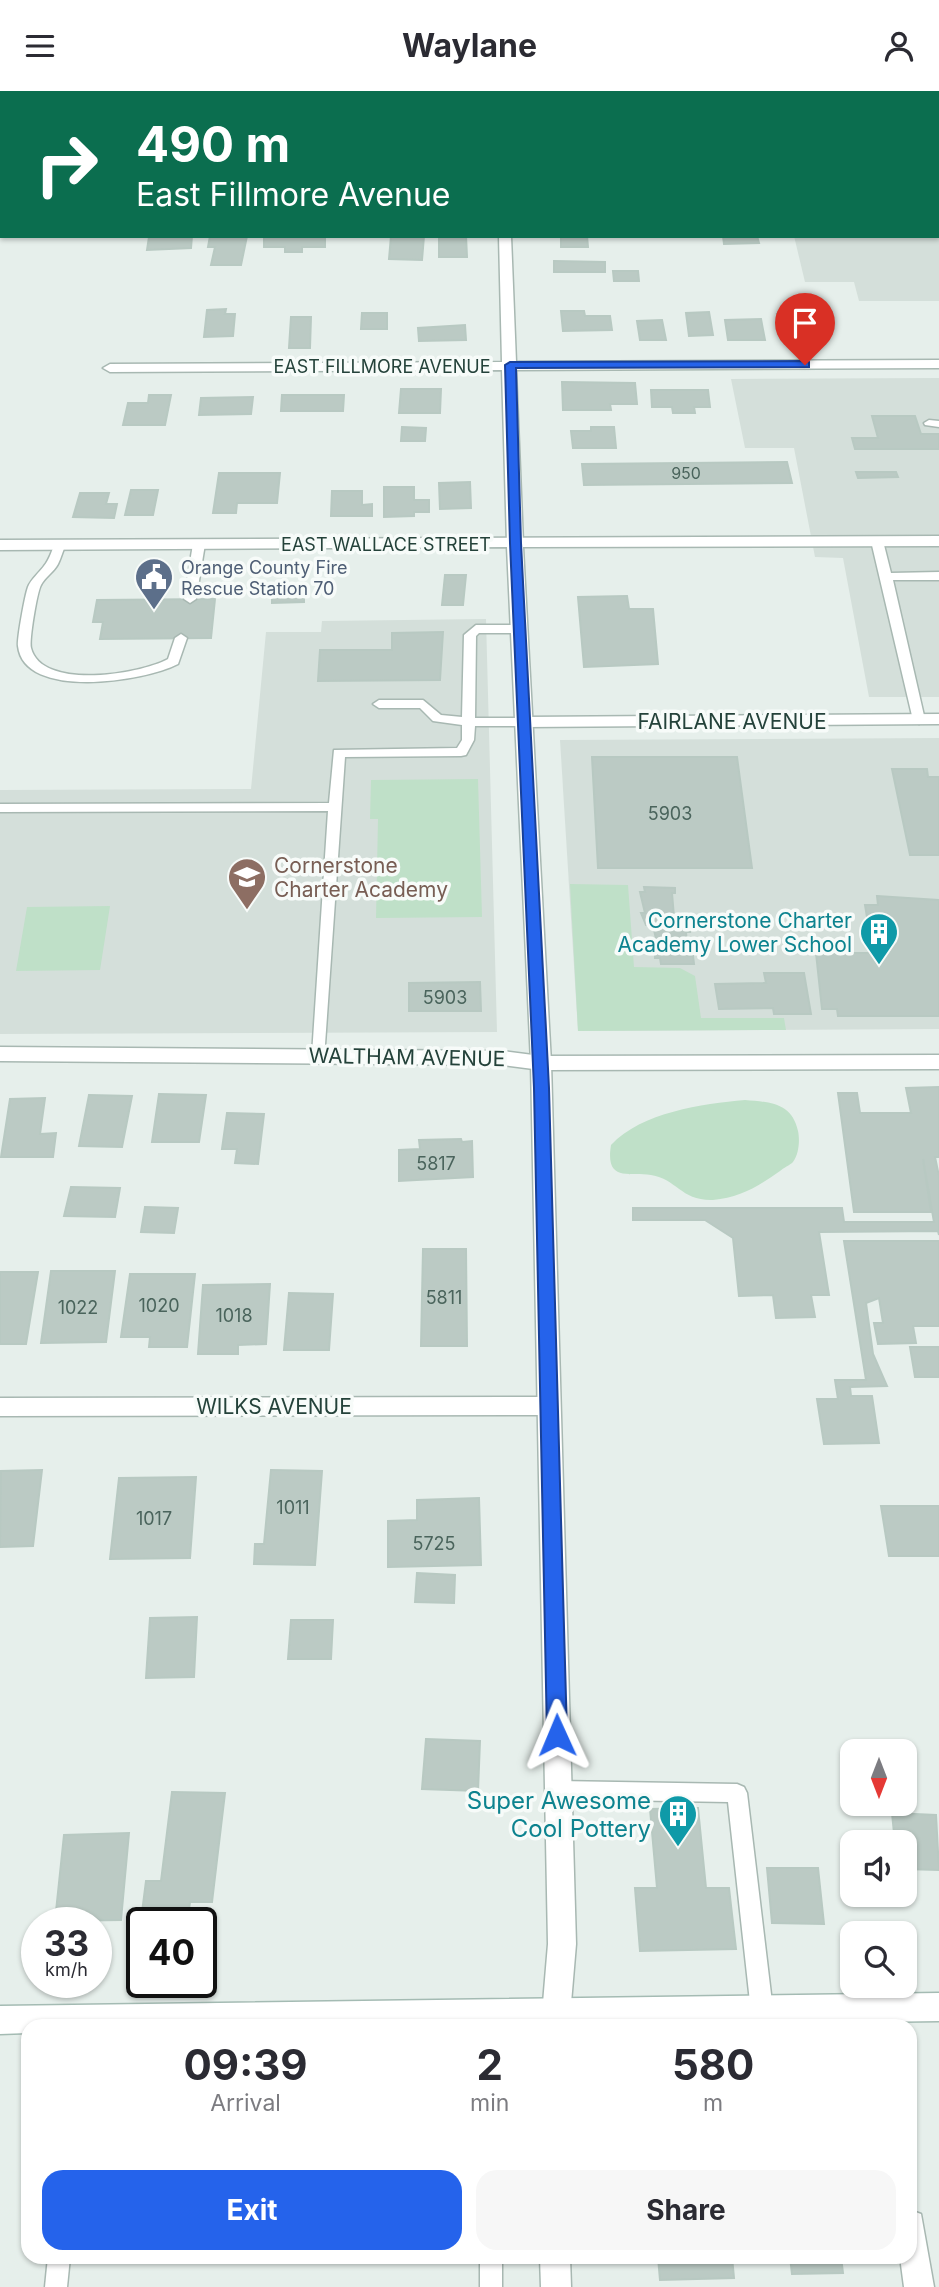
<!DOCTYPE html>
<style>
:root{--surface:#fff;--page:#f7f7f7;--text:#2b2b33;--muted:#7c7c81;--accent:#2563eb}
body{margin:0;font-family:Inter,sans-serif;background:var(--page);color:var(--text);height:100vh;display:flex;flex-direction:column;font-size:26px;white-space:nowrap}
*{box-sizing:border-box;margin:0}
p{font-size:23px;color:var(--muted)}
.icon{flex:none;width:38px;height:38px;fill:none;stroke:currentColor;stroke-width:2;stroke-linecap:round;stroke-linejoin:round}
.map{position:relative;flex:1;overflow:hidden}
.details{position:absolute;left:21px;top:1928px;width:896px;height:245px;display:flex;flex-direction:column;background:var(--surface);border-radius:21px;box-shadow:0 2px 5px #0004}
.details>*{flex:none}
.hud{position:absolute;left:0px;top:0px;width:940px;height:147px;box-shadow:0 2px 5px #0004;background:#0b6e4f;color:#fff;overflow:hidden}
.needle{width:46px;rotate:180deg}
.controls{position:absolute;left:840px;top:1648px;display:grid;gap:14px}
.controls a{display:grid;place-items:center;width:77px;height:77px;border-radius:14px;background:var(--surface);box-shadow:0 2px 5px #0004;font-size:35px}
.speed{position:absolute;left:21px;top:1816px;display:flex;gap:14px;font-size:35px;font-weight:700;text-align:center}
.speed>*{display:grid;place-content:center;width:91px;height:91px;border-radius:50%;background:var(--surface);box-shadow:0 2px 5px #0004;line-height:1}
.speed small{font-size:18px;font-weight:400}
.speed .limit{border:4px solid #111;border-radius:10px;background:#fff;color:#111}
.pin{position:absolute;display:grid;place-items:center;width:60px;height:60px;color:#fff;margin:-72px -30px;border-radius:50% 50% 50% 0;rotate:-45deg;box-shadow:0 0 7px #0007}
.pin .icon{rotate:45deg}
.me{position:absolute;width:77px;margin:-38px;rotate:359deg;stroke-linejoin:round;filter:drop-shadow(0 0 5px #0008)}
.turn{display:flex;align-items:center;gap:24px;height:147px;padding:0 21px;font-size:32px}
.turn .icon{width:91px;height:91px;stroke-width:2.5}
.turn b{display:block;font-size:49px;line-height:60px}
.eta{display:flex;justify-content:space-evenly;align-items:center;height:119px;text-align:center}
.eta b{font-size:42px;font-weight:700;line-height:49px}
.cta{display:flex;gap:14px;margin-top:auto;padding:14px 21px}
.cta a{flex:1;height:80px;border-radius:21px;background:var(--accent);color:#fff;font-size:28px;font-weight:700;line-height:80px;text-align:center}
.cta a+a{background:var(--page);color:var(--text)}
header{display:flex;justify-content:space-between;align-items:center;height:91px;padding:0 21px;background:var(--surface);font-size:32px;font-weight:700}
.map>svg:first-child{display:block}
.built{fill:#d4dfda}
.green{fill:#bfe0c8}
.building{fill:#bbcac4;stroke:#b8c9c2;stroke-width:2}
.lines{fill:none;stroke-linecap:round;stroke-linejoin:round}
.service-casing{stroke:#a8b8b2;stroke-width:3}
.minor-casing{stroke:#a8b8b2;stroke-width:3}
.tertiary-casing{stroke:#a8b8b2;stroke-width:3}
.secondary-casing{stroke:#a4bbb3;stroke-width:3}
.primary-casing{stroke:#c2cac8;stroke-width:3}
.service{fill:#fff;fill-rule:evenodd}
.minor{fill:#fff;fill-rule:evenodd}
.tertiary{fill:#fff;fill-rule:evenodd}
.secondary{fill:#fff;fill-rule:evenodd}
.primary{fill:#6aa596;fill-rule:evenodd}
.route{fill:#2563eb;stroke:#184099;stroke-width:2}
.labels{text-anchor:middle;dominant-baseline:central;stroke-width:7;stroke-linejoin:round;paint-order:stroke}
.far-number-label{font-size:16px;fill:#4a645c}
.far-street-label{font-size:18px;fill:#24423a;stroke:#f7fbf9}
.far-service-label{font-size:18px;fill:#4e5e75;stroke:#f7fbf9;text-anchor:start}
.number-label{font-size:18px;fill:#4a645c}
.street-label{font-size:21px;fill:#24423a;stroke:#f7fbf9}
.education-label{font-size:21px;fill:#785e54;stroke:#f7fbf9;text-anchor:start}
.culture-label{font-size:21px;fill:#0d838f;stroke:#f7fbf9;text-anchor:end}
.near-culture-label{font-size:24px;fill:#0d838f;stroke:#f7fbf9;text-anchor:end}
</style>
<header><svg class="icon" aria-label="menu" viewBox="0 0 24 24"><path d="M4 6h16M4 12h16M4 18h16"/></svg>Waylane<svg class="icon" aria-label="person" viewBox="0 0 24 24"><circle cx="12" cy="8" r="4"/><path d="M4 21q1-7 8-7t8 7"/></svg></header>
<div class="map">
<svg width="939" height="2196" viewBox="0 0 939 2196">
<rect width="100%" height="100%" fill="#e6efeb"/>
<g class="built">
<path d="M939,46v164h-80l-5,-19h-49l-11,-46h144z"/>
<path d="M939,287v319h-70l-26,-139 -28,-1 -21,-109h-49l-14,-69z"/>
<path d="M486,528l11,413 -497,2v-244l251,-1 15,-157h55l1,-11z"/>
<path d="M939,647v291l-361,2 -18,-291z"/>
</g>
<g class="green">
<path d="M478,688l4,138 -106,1 2,-99h-8l1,-39z"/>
<path d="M570,793l58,1 6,82 46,1 15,8 6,42h83l2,12 -208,1z"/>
<path d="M110,815l-10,64 -84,1 11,-64z"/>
<path d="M745,1009c25,2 47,3 53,31 2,9 1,23 -5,31 -3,3 -10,6 -13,9 -21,15 -40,27 -67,29 -32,1 -36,-21 -62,-25 -23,-3 -46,7 -40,-30 31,-33 91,-41 134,-45z"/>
</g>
<g class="building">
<path d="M192,145l-1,12 -44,2 2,-13z"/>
<path d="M210,145h37l-6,29h-30l4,-18h-7z"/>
<path d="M264,145h61v11h-23v5h-17v-5h-21z"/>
<path d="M391,145h33l-2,24 -33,-1z"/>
<path d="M439,145h27l1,21h-28z"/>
<path d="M561,145h26l1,11h-27z"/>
<path d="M723,145h34l2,7 -35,1z"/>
<path d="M554,170l51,1v10h-51z"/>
<path d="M613,180h25l1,10h-25z"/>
<path d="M226,218l-1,5h10l-2,22 -29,1 3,-27z"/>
<path d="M561,220h23l1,5h25l2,14 -49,1z"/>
<path d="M709,221l4,23 -24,1 -3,-23z"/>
<path d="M362,222h25v16h-26z"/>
<path d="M806,222l4,19h-29l-4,-18z"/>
<path d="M291,226h20l-1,31h-21z"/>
<path d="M761,228l4,21h-37l-3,-20z"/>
<path d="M662,229l4,20h-26l-3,-19z"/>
<path d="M465,234l1,15 -47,1 -1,-13z"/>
<path d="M562,291l73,1 2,21h-27l1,6h-48z"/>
<path d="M401,298h40l-1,24h-41z"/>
<path d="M651,299h57l2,17h-16l1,6h-22l-1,-6h-20z"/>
<path d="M149,304h22l-6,30h-42l5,-22h20z"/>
<path d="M282,304h62l-1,16h-62z"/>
<path d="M253,306l-2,17 -52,1 2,-17z"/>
<path d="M872,325h43l6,18h18v15h-84l-3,-11h26z"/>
<path d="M402,336l24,1 -1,13h-24z"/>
<path d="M591,336h23l2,21h-43l-2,-17h20z"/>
<path d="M787,371l5,21 -208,2 -2,-21z"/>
<path d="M856,381h40l2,5 -40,1z"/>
<path d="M219,382h61l-3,30h-40l-1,10h-23z"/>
<path d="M470,391l1,26 -31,1 -1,-26z"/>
<path d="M384,396h30v13h15v12h-15v4l-30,1z"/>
<path d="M131,399h27l-5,25h-28z"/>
<path d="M332,400h30v14l10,-1v12h-41z"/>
<path d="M80,402h29l-3,11h11l-3,14 -41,-1z"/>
<path d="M445,484h21l-3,30h-21z"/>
<path d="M272,495h32v16l-32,1z"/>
<path d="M627,505l2,13h24l5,55 -74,3 -6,-70z"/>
<path d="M215,508l-4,39 -111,1 3,-17h-10l4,-22z"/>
<path d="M443,541l-3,48 -122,1 2,-31h72v-17z"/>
<path d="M592,666h145l15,111h-154z"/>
<path d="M892,678h35l1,8h11v78h-29z"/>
<path d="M644,796l31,1v5h-3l2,24h4l1,8h-33l-5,-12h4l-5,-21h5z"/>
<path d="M877,805l62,4v116h-101l-1,-7h-15l-6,-56h57l-8,-48h13z"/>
<path d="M658,834l31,1 1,6h-4l2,24h5l1,8h-33l-1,-6h-5v-6h4l-5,-22h4z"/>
<path d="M764,882h40l7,41h-37l-1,-6 -54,1 -4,-25 51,-1z"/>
<path d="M480,891l1,29h-72v-28z"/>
<path d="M939,996v70h-4l4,19v59l-1,-4 -119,1 10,63h-18l4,22 -39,1 -3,-23 -34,1 -6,-58 -28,-18h-72v-12h209l2,14h90l-11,-63 8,53h-77l-16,-119h19l3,20h51l-5,-25z"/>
<path d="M159,1003l47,1 -7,47h-47z"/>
<path d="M89,1004l43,1 -10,51 -43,-1z"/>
<path d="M45,1007l-5,36 16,-1 -3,24h-52l9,-58z"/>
<path d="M227,1022l37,1 -6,50 -23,-1 2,-14h-15z"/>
<path d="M461,1048l1,3 10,-1 1,36 -74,4v-31l21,-1 -1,-9z"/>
<path d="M71,1096l49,1 -5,29 -51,-1z"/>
<path d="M145,1116l33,1 -4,25 -33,-1z"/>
<path d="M844,1150h95v85h-26l3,17 -38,1 -4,-21h9l-4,-25 -13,5 7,51 14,32 -37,1 1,9h21l7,47 -55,1 -7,-45h21l-3,-19h31z"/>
<path d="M423,1158h43l1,97h-46z"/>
<path d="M51,1180h64l-9,71 -65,1z"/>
<path d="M0,1181h38l-12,72h-26z"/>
<path d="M130,1183h65l-8,73h-38l1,-10h-29z"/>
<path d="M270,1193l-4,60 -28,1v9h-40l5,-69z"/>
<path d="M289,1202l44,1 -4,56h-45z"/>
<path d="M910,1256h29v30h-24z"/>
<path d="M42,1379l-9,76 -33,1 1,-76z"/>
<path d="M271,1379l51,1 -7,94 -61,-1 1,-20h9z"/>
<path d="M196,1386l-6,81 -80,1 9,-81z"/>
<path d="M479,1407l2,67 -93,2v-46l29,-1v-20z"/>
<path d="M881,1415h58v50h-50z"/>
<path d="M417,1482l38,2 -1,28 -39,-1z"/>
<path d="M197,1526l-3,60 -48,1 4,-60z"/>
<path d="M291,1529h42l-2,39h-43z"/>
<path d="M426,1648l54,2 -2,50 -56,-2z"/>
<path d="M172,1701l53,1 -13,109h-22l-3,21h-45l-2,5 6,-47h15z"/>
<path d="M698,1717l8,80h23l7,61 -96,2 -5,-63h22l-7,-79z"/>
<path d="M892,1722l44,2 3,55 -34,-1v-26h-10z"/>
<path d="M129,1742l-8,87 -66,1 9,-86z"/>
<path d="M767,1777h51l6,56 -52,-1z"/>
<path d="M658,2166h74l2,21 -74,2z"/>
<path d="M790,2166h51l2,16 -51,1z"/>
</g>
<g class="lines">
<defs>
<g id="service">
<path d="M804,0h8l1,2h-8z"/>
<rect x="865" y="0" width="8" height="2"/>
<rect x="938" y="33" width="1" height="6"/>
<path d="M929,329l10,1v6l-14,-2 -1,-2z"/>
<path d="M877,447l6,3 8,32 48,-1v8h-46l32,140 -6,4 -6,-4 -42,-179z"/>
<path d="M60,450l6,3c-3,6 -5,14 -8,20 -4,8 -13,13 -17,21 -4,7 -12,55 -10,63 11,43 110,26 137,11l7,-21 6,-4 6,4 -9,26c-32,17 -154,37 -160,-18 -1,-7 7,-51 10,-59 3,-8 11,-14 16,-21 6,-7 8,-17 12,-24z"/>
<path d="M199,450l6,3 -9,55 -6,4 -6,-4 9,-55z"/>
<path d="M476,534h44l6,4 -6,4h-41l-3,3 -1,82h51l6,4 -6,4h-51l-1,14 -8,15 -5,1 -116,1 -21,302h-10l-2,-4 16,-244 -328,1v-8l329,-1 5,-53 123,-2 5,-8v-15l-29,-4 -13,-13h-41l-6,-4 6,-4h44l18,15 21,2 2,-82z"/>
<path d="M558,1690l179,3 7,3 3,6 26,218 -4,7 -7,3 -7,-3 -4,-7 -23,-209 -170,-3 -7,-3 -3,-6 3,-6z"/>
<path d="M48,2166h22l-3,30h-22z"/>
<rect x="480" y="2166" width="22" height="30"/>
</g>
<g id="minor">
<rect x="493" y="0" width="12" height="2"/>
<rect x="938" y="112" width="1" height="8"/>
<path d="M499,145h12l5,126 423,-2v8l-423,2 7,173 -8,5 -8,-5 -5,-173 -392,2 -7,-4 7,-4 392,-2z"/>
<path d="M939,623v10l-413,3 -8,-5 8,-5z"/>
<path d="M0,956l503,4 38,5 398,-1v14l-398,1 -38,-5 -503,-4z"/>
<path d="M549,1306l8,3 3,6 -3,6 -8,3 -549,1v-18z"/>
<path d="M910,2119l11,4 13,73h-30l-4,-30h10z"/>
<path d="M540,2166h30l1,30h-30z"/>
</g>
<path id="tertiary" d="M939,445v10l-416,1 28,516 25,881 -6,71 -4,10h-20l-4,-10 6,-71 -17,-881 -24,-516 -507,3v-10z"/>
<path id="secondary" d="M939,1902v28l-416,6h-495v6l-28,1v-28z"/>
<path id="primary" d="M939,1v8l-1,-7h-4z"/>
</defs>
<use href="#service" class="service-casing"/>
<use href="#minor" class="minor-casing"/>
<use href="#tertiary" class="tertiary-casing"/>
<use href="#secondary" class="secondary-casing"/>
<use href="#primary" class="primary-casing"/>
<use href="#service" class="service"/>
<use href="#minor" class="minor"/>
<use href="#tertiary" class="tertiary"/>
<use href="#secondary" class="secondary"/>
<use href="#primary" class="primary"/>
</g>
<path class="route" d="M805,270l4,1v5l-293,1 5,175 28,545 18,647 -3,6 -7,3 -7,-3 -3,-6 -13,-647 -24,-545 -5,-178 5,-3z"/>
<defs>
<symbol id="civic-pin" viewBox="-11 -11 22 30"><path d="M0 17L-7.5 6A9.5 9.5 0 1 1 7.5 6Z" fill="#5c6f8a" stroke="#f7fbf9"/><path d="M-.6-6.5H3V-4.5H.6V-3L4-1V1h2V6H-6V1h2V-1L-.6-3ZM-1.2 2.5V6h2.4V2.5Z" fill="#fff"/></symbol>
<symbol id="school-pin" viewBox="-11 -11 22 30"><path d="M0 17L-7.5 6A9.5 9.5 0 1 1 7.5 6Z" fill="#8d6e63" stroke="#f7fbf9"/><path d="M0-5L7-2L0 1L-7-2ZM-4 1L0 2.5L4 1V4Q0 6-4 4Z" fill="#fff"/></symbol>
<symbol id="building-pin" viewBox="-11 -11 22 30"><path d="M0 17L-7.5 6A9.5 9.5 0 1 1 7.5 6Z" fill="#0f9aa8" stroke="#f7fbf9"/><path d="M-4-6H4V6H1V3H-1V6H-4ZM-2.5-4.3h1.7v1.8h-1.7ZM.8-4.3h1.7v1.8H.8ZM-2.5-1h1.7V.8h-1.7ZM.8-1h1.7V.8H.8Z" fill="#fff"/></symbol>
</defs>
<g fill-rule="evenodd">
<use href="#civic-pin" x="132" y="464" width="44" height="60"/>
<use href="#school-pin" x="225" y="764" width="44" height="60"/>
<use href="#building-pin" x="857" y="819" width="44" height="60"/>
<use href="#building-pin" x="656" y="1701" width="44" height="60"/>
</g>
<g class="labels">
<g class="far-number-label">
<text x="686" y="382">950</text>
</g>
<g class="far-street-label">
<text x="382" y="275">EAST FILLMORE AVENUE</text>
<text x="386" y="453">EAST WALLACE STREET</text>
</g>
<g class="far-service-label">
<text x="181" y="476">Orange County Fire<tspan x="181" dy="21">Rescue Station 70</tspan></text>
</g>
<g class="number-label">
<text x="670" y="722">5903</text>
<text x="445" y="906">5903</text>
<text x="436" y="1072">5817</text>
<text x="444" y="1206">5811</text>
<text x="159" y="1214">1020</text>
<text x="78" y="1216">1022</text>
<text x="234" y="1224">1018</text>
<text x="293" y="1416">1011</text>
<text x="154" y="1427">1017</text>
<text x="434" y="1452">5725</text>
</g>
<g class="street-label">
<text x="732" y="630">FAIRLANE AVENUE</text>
<text transform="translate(407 966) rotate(1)">WALTHAM AVENUE</text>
<text x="274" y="1315">WILKS AVENUE</text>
</g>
<g class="education-label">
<text x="274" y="774">Cornerstone<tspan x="274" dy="24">Charter Academy</tspan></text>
</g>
<g class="culture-label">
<text x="852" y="829">Cornerstone Charter<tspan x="852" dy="24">Academy Lower School</tspan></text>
</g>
<g class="near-culture-label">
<text x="651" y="1709">Super Awesome<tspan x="651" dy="28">Cool Pottery</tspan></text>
</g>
</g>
</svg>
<div class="controls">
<a><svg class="needle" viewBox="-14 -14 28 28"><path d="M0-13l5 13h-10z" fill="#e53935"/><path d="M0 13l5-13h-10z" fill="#7c7c81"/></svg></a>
<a><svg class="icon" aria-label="sound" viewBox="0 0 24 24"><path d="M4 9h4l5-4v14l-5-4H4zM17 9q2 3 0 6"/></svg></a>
<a><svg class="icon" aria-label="search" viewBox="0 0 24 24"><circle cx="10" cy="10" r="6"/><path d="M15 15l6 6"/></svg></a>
</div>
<div class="speed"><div>33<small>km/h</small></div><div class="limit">40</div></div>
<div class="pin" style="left:805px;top:274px;background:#d93025"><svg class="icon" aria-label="arrive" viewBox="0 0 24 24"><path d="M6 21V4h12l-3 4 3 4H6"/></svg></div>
<svg class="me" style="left:557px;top:1644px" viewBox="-20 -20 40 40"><path d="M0-17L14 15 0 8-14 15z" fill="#2563eb" stroke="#fff" stroke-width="4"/></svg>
<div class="hud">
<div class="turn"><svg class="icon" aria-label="right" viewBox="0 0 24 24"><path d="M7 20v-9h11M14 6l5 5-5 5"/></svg><div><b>490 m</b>East Fillmore Avenue</div></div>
</div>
<section class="details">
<div class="eta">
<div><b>09:39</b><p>Arrival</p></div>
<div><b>2</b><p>min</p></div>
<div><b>580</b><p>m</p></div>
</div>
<div class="cta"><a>Exit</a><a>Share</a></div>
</section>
</div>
